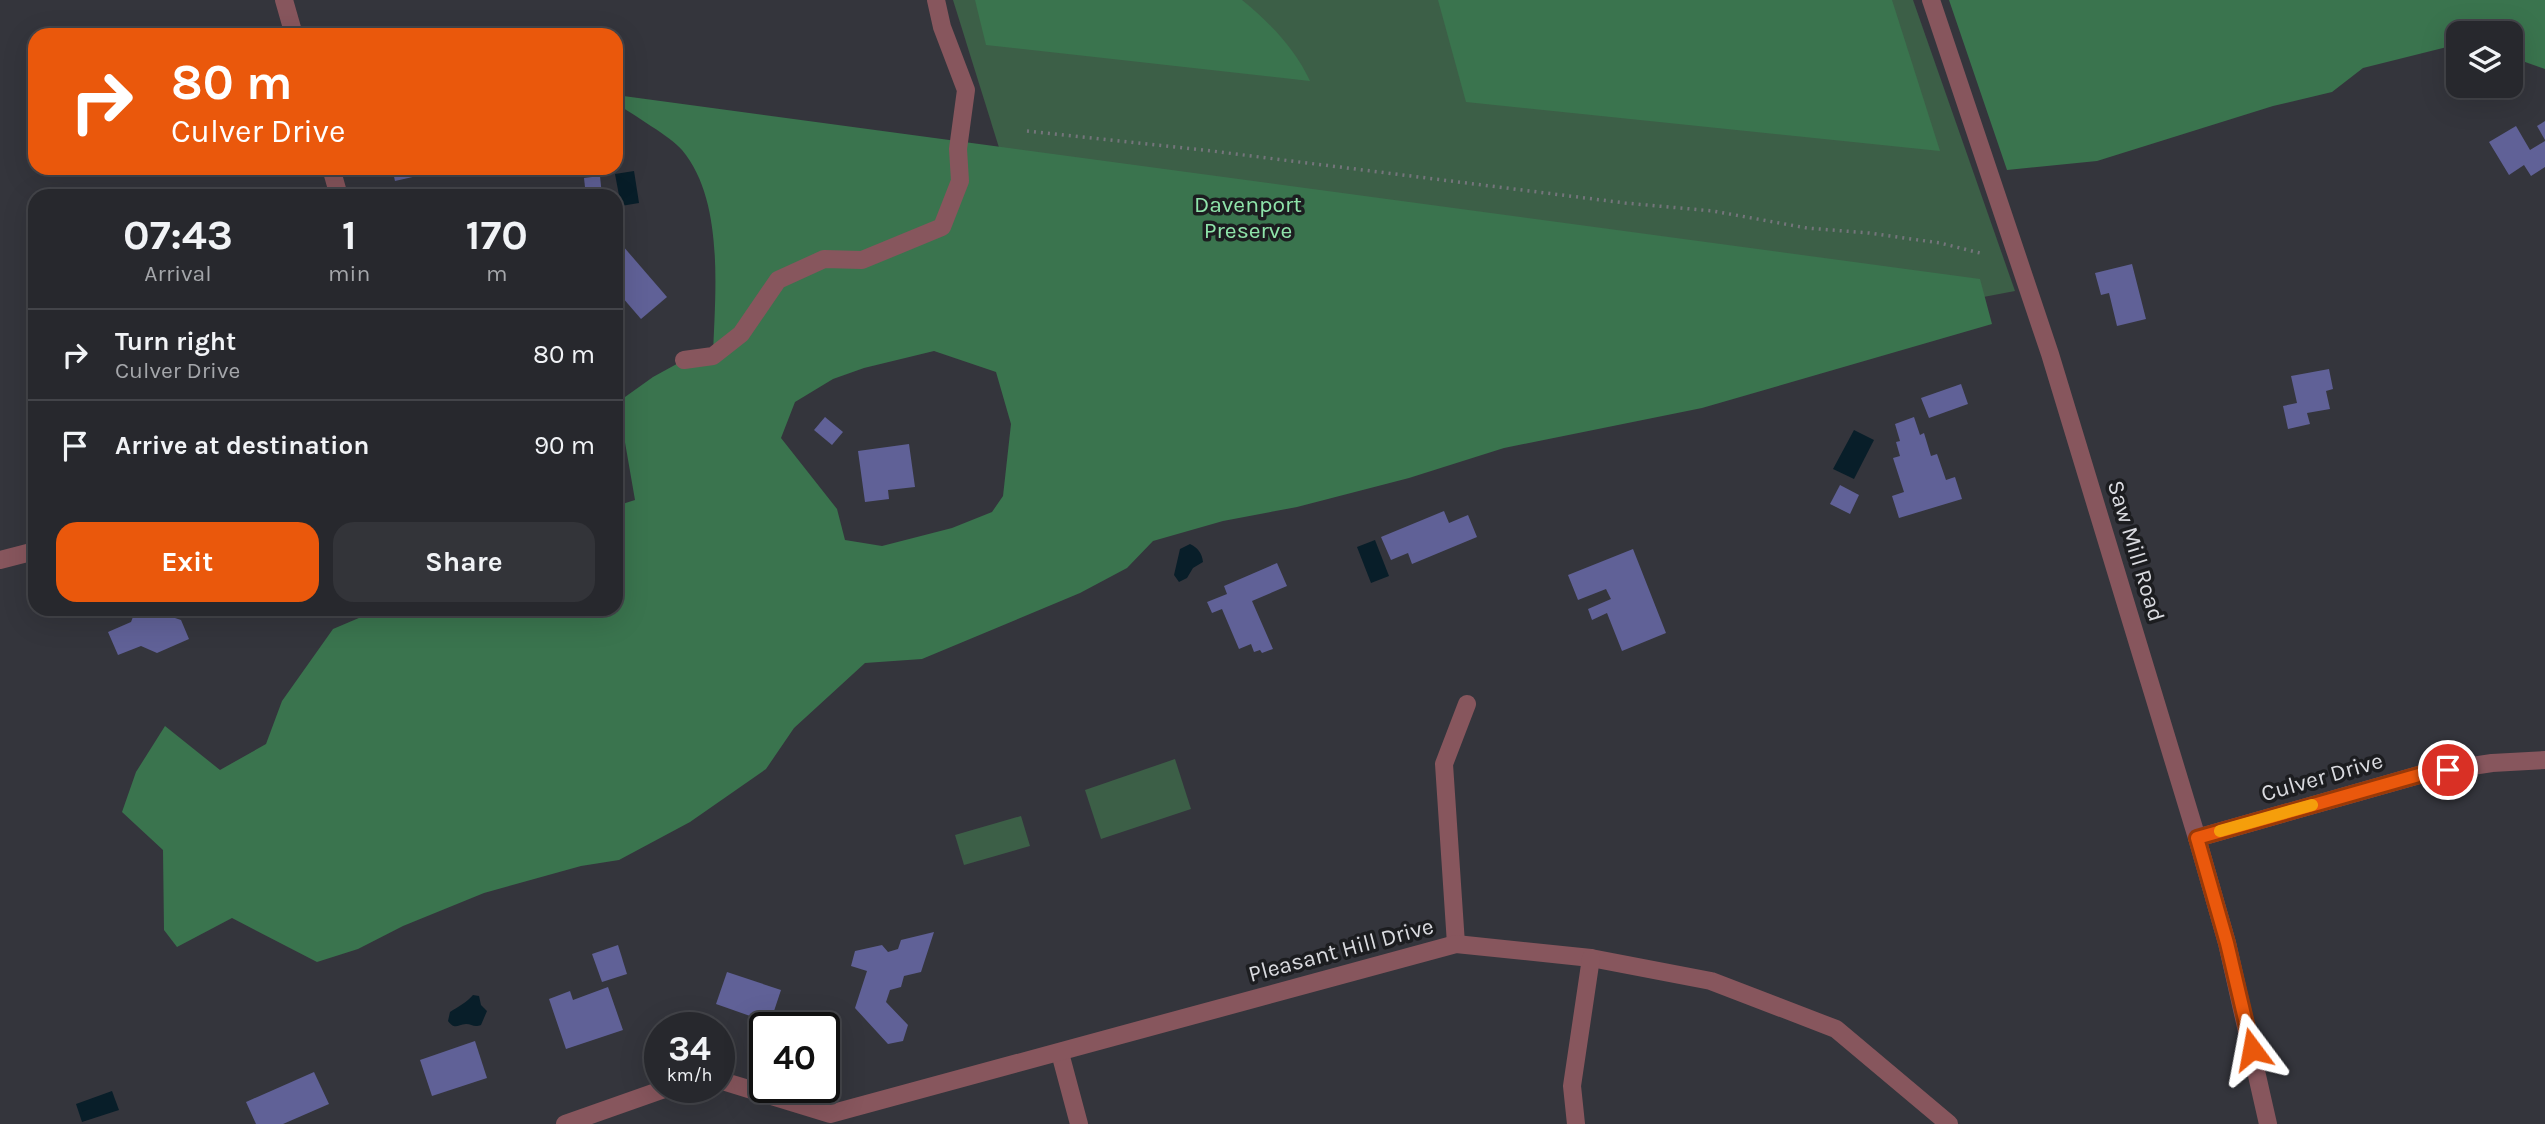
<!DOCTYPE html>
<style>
:root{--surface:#27282d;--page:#333439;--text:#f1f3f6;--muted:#a4a6aa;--line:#434449;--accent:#ea580c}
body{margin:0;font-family:Karla,sans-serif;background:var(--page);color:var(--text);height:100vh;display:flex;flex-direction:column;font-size:26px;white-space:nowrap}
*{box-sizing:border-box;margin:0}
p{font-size:23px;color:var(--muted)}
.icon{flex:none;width:38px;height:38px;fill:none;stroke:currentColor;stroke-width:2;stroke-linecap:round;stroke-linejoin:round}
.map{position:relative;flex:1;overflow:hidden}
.details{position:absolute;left:28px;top:189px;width:595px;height:427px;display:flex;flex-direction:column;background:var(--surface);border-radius:21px;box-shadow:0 7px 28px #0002,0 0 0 2px var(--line)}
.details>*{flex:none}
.guide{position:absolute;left:28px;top:28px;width:595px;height:147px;border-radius:21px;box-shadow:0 7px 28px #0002,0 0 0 2px var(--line);background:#ea580c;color:#fff;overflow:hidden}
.buttons{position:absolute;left:2446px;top:21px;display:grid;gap:14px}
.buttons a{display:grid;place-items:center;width:77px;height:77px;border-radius:14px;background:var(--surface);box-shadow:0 7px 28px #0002,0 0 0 2px var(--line);font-size:35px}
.speed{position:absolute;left:644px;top:1012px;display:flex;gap:14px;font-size:35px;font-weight:700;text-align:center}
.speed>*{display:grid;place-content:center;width:91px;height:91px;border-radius:50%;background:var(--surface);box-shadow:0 7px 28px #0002,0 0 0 2px var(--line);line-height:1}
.speed small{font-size:18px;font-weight:400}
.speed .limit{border:4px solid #111;border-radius:10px;background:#fff;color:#111}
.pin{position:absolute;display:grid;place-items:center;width:60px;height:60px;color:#fff;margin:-30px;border:4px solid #fff;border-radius:50%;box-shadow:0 2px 7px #0007}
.me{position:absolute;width:77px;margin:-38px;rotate:347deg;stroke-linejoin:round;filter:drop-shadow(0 0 5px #0008)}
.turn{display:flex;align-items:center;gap:24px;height:147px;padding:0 28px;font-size:32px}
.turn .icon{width:91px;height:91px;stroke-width:2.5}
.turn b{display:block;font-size:49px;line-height:60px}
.eta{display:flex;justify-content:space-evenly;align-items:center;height:119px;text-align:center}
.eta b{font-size:42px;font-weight:700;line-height:49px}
.button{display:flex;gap:14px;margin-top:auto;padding:14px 28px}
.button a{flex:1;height:80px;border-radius:21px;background:var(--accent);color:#fff;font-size:28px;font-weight:700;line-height:80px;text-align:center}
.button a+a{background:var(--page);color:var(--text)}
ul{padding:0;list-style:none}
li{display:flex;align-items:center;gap:21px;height:91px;padding:0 28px;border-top:2px solid var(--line)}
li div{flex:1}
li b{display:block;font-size:26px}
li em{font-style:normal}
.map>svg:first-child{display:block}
.green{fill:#3c5f47}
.forest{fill:#3a744e;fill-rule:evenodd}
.water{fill:#081e29}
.building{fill:#606197}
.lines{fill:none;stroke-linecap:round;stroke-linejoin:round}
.path{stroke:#74757b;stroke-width:3.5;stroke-dasharray:2 5;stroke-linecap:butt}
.minor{stroke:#87565d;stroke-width:18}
.route-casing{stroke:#983908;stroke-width:18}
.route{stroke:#ea580c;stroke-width:12}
.slow{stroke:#f59e0b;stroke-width:12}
.labels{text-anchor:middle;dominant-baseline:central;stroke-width:7;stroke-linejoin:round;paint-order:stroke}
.park-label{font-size:23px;fill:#8fe4aa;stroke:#1c1d20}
.street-label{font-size:23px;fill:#dadbe0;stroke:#1c1d20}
</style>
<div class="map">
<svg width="2545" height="1124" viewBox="0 0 2545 1124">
<rect width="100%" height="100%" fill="#34353c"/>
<g class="green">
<path d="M953,0h960l102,291 -917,174z"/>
<path d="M1175,759l16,50 -90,30 -16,-49z"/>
<path d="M1021,816l9,30 -66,19 -9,-30z"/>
</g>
<g class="forest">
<path d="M975,0h267c28,23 52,47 68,81l-324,-36z"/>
<path d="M1438,0h454l48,151 -474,-49z"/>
<path d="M1949,0h596v69l-34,-12v-24h-52v11l-96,24 -31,24 -59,14 -176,55 -90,9z"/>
<path d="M616,95l1364,184 12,45 -290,84 -198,40 -95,30 -112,29 -74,14 -70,20 -26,27 -47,25 -158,66 -57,4 -71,65 -28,41 -76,53 -71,38 -38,6 -97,27 -81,33 -45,23 -41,13 -85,-44 -55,29 -13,-17 -1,-80 -41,-38 14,-40 29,-46 55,44 46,-26 16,-43 51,-72 47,-20h236v-103l19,-6 -17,-98 35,-25 31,-17 29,-4c2,-62 12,-155 -31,-206 -11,-13 -49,-35 -66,-47zM934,351l62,21 15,52 -8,72 -11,16 -40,16 -70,18 -37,-6 -8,-31 -56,-71 14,-36 38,-23 31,-11z"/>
</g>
<g class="water">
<path d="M634,171l5,32 -18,3 -6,-32z"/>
<path d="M1854,430l20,10 -20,39 -21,-10z"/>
<path d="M1375,540l14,36 -18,7 -14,-36z"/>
<path d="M1190,544c8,4 12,9 13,18l-10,6 -6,10 -8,4 -5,-7 6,-26z"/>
<path d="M473,995l6,1 2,9 6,6 -6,14c-7,3 -9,-1 -15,-1 -9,1 -11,6 -18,-3l2,-9c8,-5 17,-10 23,-17z"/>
<path d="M112,1091l7,19 -37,12 -6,-18z"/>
</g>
<g class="building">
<path d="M2545,121v19l-8,-14z"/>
<path d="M2516,126l14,24 15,-9v26l-14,9 -7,-11 -15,10 -20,-33z"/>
<path d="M392,168h46l1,3 -44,10z"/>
<path d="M600,176l2,20h-16l-2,-18z"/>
<path d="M616,238l51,59 -26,22 -25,-29z"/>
<path d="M2132,264l14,55 -29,7 -8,-33 -8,2 -6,-22z"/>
<path d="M2329,369l4,20 -7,2 4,18 -23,4 3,11 -22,5 -5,-23 14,-3 -6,-27z"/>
<path d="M1961,384l7,20 -39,14 -8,-20z"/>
<path d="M825,417l18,15 -11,13 -18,-15z"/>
<path d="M1914,417l6,18 4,-2 7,23 6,-2 9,26 9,-3 7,22 -63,19 -7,-22 12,-4 -11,-34 7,-2 -4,-14 4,-1 -5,-17z"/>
<path d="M909,444l6,43 -27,3 1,9 -24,3 -7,-51z"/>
<path d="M1840,485l19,10 -9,19 -20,-10z"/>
<path d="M1444,511l5,12 19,-8 9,22 -65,27 -4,-11 -17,7 -10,-23z"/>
<path d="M1633,549l33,84 -44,18 -15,-38 -15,7 -4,-11 23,-10 -5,-10 -28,11 -10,-25z"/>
<path d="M1277,563l10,23 -35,15 21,48 -11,4 -2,-3 -6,2 -3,-8 -12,5 -17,-40 -10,4 -5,-11 20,-8 -3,-8z"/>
<path d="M136,609h39l-3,8 9,3 8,19 -32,14 -16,-7 -23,9 -10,-23 23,-10z"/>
<path d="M934,932l-13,40 -17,4 -3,11 -11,3 -4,12 22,23 -5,16 -15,3 -33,-36 12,-37 -16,-5 4,-15 27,-6 6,7 10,-3 3,-9z"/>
<path d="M618,945l9,29 -25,8 -10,-28z"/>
<path d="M727,972l54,18 -11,33 -54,-19z"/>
<path d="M608,987l15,43 -57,19 -17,-50 21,-8 3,9z"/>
<path d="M475,1041l12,37 -55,18 -12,-36z"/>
<path d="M314,1072l15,32 -46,20h-27l-10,-22z"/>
</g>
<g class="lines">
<path class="path" d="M1027,131l177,19 421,53 88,8 94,17 62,5 71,10 40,10"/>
<g class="minor">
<path d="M284,0l10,35"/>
<path d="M1931,0l119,354 147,484 30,105 41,181"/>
<path d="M331,168l8,28"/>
<path d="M684,360l29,-4 28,-22 37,-54 46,-21 38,1 80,-33 18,-46 -2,-32 8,-59 -24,-63 -6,-27"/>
<path d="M0,560l35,-9"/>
<path d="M2197,838l229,-65 66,-10 53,-3"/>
<path d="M1456,944l-12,-180 23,-60"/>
<path d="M1060,1053l19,71"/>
<path d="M719,1080l111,34 626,-170 135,14 120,23 125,48 113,95"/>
<path d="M565,1124l105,-37"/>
<path d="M1576,1124l-4,-38 19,-128"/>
</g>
</g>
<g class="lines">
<defs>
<path id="route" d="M2252,1049l-25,-106 -30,-105 229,-65 22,-3"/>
</defs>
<use href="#route" class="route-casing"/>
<use href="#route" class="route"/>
<path class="slow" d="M2220,831l92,-26"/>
</g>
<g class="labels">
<g class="park-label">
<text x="1248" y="204">Davenport<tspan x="1248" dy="26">Preserve</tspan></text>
</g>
<g class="street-label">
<text transform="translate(2136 551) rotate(73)">Saw Mill Road</text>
<text transform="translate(2322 777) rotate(-16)">Culver Drive</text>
<text transform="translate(1341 950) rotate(-15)">Pleasant Hill Drive</text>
</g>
</g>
</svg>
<div class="buttons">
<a><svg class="icon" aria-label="layers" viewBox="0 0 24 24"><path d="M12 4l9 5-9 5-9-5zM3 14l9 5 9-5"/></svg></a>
</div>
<div class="speed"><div>34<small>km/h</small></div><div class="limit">40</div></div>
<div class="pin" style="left:2448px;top:770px;background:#d93025"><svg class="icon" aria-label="arrive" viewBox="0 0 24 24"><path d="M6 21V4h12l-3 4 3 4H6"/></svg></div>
<svg class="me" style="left:2252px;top:1049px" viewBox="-20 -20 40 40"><path d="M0-17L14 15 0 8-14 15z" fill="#ea580c" stroke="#fff" stroke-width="4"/></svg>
<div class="guide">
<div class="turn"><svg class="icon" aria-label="right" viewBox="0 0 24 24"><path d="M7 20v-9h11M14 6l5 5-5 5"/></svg><div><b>80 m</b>Culver Drive</div></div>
</div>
<section class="details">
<div class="eta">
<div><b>07:43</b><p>Arrival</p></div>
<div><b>1</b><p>min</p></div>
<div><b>170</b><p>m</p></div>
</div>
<ul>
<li><svg class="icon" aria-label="right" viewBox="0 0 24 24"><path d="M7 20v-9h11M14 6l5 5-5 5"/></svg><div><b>Turn right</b><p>Culver Drive</p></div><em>80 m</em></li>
<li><svg class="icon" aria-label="arrive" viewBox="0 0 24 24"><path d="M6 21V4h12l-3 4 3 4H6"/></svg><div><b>Arrive at destination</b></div><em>90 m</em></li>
</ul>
<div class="button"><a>Exit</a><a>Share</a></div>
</section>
</div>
